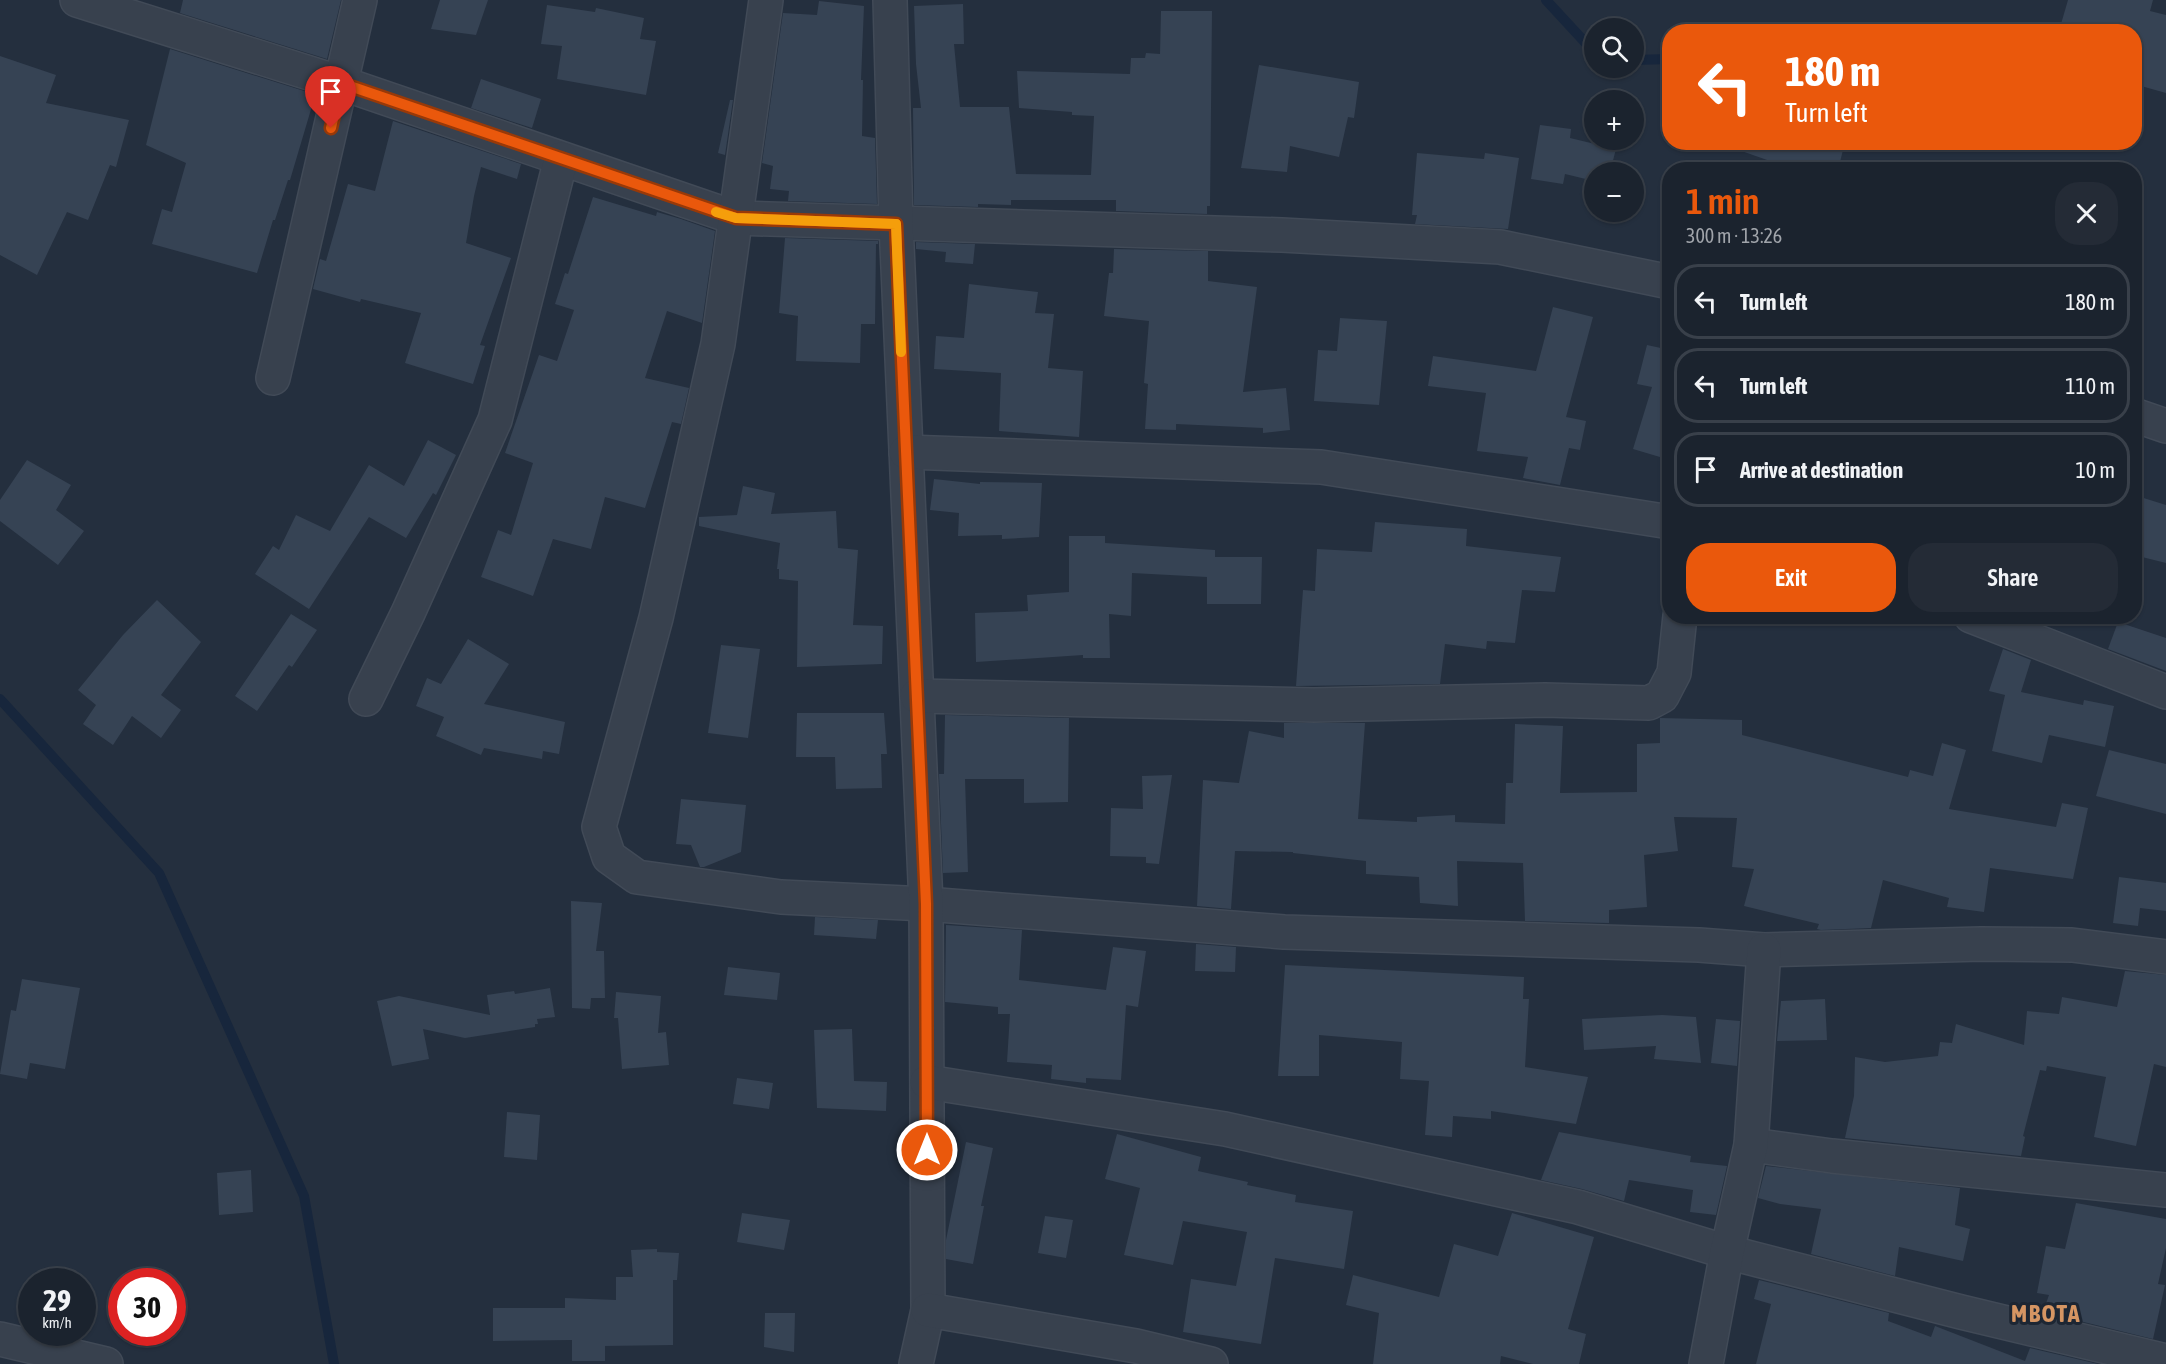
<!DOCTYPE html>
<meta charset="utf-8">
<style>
:root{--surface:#1b232e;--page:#242b36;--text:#f1f3f6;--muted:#a0a4aa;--line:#39404a;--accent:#ea580c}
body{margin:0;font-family:"Asap Condensed",sans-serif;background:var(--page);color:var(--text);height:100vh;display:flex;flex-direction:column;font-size:22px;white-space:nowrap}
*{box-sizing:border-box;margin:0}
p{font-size:20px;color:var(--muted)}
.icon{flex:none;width:33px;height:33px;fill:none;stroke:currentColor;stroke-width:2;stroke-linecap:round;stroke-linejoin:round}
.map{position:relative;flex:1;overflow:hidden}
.side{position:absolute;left:1662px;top:162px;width:480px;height:462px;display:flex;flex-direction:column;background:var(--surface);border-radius:24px;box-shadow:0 2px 4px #0004,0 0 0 2px var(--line)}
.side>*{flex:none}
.banner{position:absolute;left:1662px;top:24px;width:480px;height:126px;border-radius:24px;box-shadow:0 2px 4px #0004,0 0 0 2px var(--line);background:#ea580c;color:#fff;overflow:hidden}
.buttons{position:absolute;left:1584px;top:18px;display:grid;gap:12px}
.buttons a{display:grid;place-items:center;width:60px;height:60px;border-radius:50%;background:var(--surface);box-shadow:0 2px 4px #0004,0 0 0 2px var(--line);font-size:30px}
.speed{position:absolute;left:18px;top:1268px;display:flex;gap:12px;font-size:30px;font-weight:700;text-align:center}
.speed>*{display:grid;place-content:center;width:78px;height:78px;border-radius:50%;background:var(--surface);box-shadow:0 2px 4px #0004,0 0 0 2px var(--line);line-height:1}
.speed small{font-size:15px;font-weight:400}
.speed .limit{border:9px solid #d22;background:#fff;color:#111}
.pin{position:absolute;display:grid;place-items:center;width:51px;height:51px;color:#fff;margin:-62px -26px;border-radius:50% 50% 50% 0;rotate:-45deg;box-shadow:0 0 6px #0007}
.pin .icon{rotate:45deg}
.me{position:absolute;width:66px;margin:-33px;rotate:0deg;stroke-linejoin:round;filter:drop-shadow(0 0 4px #0008)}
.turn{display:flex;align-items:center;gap:21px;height:126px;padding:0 24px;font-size:27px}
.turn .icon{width:78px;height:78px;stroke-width:2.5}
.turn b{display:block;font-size:42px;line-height:51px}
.round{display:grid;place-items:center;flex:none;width:63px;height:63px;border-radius:24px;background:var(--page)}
.headline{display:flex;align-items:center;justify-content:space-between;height:102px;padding:0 24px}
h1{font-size:36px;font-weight:600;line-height:45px;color:var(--accent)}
.cta{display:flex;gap:12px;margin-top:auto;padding:12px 24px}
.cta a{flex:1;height:69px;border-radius:24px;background:var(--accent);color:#fff;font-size:24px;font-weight:600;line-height:69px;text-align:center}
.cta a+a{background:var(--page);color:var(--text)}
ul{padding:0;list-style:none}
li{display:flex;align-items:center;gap:18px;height:75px;margin:0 12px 9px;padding:0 12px;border:3px solid var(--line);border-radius:24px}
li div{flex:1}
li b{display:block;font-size:22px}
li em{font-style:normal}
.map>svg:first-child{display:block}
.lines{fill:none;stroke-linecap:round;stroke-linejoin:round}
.stream{stroke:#17263c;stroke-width:10}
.building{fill:#364354}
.minor-casing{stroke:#414a57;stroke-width:36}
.minor{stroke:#38414e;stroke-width:33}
.route-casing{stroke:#983908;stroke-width:15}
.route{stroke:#ea580c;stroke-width:10}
.slow{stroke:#f59e0b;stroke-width:10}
.labels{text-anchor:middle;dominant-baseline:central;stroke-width:6;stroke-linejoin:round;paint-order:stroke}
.district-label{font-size:24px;font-weight:bold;letter-spacing:1.5px;fill:#d59563;stroke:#1d2633}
</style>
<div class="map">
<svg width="2166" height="1364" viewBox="0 0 2166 1364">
<rect width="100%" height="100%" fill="#242f3e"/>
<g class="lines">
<g class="stream">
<path d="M1546,0l48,52"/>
<path d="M1634,60l36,-1"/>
<path d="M0,699l159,174 145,323 30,168"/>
</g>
</g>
<g class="building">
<path d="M183,0h158l-14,59 -147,-46z"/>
<path d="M440,0h48l-12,35 -45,-6z"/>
<path d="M2068,0h85l-3,11 16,4v78l-32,-9v-52h-47l-26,-8z"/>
<path d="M819,1l45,5 -3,74h2l-1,56 13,2 2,66 -89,-3 1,-10 -19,-2 3,-23 -11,-3 21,-150 34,2z"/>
<path d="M963,4l1,40h-10l6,63h49l7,67 75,1 3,-59 -22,-1v-3l-53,-4 -2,-37 113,3 1,-16h14l1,-5 14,1 1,-43h51l-2,195h-3v8l-91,-3v-11h-105v5l-33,-1v3l-64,-2 -1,-97h8l-5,-44 -2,-58z"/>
<path d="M547,5l48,7 1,-4 48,10 -4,21 16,2 -10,54 -89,-16 5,-33 -21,-2z"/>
<path d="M170,49l147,46 -3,12 -2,-1 -22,74h-2l-13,40h-2l-16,53 -105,-29 10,-35 10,3 14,-49 -40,-18z"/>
<path d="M0,56l56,19 -10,28 83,17 -13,47 -6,-2 -22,55 -21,-8 -30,63 -37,-20z"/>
<path d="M1259,65l100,17 -5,36 -6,-1 -9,40 -49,-11 -3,26 -46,-4z"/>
<path d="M481,79l60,20 -9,29 -61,-20z"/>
<path d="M730,100h3l-8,55 -7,-2z"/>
<path d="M393,121l128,43 -4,15 -36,-12 -7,29 -8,47 45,15 -31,87 5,1 -12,38 -68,-21 16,-50 -60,-14 -1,3 -47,-13 7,-30 6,2 22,-77 27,7z"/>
<path d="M1540,125l31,4 -1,9 46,11 -6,23h-16v9l-29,-7 -2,10 -32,-5z"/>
<path d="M1731,142h114l-7,28h-42l-66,-23z"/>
<path d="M1417,153l67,6 1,-6 34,5 -11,71 -93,-5 2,-9h-5z"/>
<path d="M593,197l63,19 1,-4 24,7 34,12 -13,92 -35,-12 -22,67 44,10 -8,36 -9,-2 -27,86 -40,-11 -14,52 -38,-10 -20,57 -52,-19 17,-47 13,5 22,-72 -28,-10 34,-98 18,6 17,-51 -19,-6 10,-31 3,1z"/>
<path d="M785,238l93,3v3h-2l-1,80h-14l-1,39 -64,-2 2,-45 -19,-3z"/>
<path d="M916,242l59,2 -2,20 -28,-2 1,-10 -30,-3z"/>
<path d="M1114,249l94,2v30l49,6 -14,105 43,-4 4,42 -27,3v-5l-87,-4v6l-31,-1 3,-45 -4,-1 5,-62 -45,-5 5,-43h4z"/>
<path d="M969,284l69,8 -3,21 19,1 -6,54 35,3 -4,66 -80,-6 2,-58 -67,-4 2,-33 28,2z"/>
<path d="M1553,307l40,10 -27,100 20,4 -6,29 -11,-2 -9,37 -37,-7 5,-21 -51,-6 9,-58 -58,-7 5,-30 103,15z"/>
<path d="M1340,318l47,3 -8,84 -65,-4 4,-51 19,1z"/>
<path d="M1647,345l23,5v110l-37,-11 19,-62 -15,-3z"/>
<path d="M428,440l28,15 -20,40 -3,-2 -27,45 -37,-21 -60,92 -54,-35 18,-28 6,4 17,-35 34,16 39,-66 35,21z"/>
<path d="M27,460l44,25 -15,25 28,21 -26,34 -58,-44v-21z"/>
<path d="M934,479l46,5v-2l62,1 -3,54 -37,2v-4l-44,1 1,-23 -29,-3z"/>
<path d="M743,486l32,7 -4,21 65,-3 2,37 20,2 -5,75 30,1 -1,38 -85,3 1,-86 -19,-2v-10h-2l3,-26 -81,-17v-9l38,-2z"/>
<path d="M2134,495l32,10v58l-32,-8z"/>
<path d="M1375,522l92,7 -1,17 95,11 -6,35 -33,-2 -7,53 -28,-2 -1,8 -41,-5 -5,40 -144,2 7,-96 12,1 2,-42 55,3z"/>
<path d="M1069,536h36v7l110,7v7h47l-1,47h-54v-27l-75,-4 -1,43 -22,-2 1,44h-27v-3l-107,7 -1,-49 53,-2 -1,-16 42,-3z"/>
<path d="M157,600l44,42 -40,53 20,15 -20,28 -29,-22 -19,29 -30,-21 13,-19 -18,-15 45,-55z"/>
<path d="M291,614l26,16 -25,37 -3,-2 -32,46 -22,-15z"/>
<path d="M2118,622l48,16v33l-58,-22z"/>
<path d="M468,639l41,25 -25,40 81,18 -6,32 -16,-3 -1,8 -58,-11 -3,7 -45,-19 8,-19 -28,-11 11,-28 14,6z"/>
<path d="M721,645l39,4 -12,89 -40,-5z"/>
<path d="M2003,649l28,11 -10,32 62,13 1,-5 30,6 -9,41 -56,-12 -7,28 -50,-12 13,-56 -16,-4z"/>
<path d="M797,713h87l3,41h-6l1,34 -46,1 -1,-32h-39z"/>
<path d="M945,715l124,3 -1,84 -44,1v-24h-59l3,93 -25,1 -4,-99h5z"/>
<path d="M1660,718l82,2v15l166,42 2,-7 23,6 9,-33 24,7 -17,59 107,18 6,-24 26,5 -15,71 -83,-11 -6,44 -37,-5 2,-9 -66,-18 -12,48 -50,2 -4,-1 2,-5 -75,-18 10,-37 -22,-2 5,-49 -63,-1 4,34 -34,4 3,52 -38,3v13l-84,-2 -2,-58 -66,-2 1,45 -38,-3 -1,-26 -53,-3v-13l-73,-8v-1l-58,-1 -4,58 -34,-3 6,-126 36,3 10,-52 35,7v-15h81l-7,96 59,3v-5l38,-2v7l50,2 1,-41h7l2,-59 48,2 -3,67 77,-1v-48l23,-1z"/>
<path d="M2109,750l57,14v50l-70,-18z"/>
<path d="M1172,775l-13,89 -13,-1v-6l-36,-1 1,-48 32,1 -1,-33z"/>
<path d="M681,799l65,6 -5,47 -37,15h-4l-9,-22 -15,-1z"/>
<path d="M2119,877l47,6v28l-26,-3 -2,18 -25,-3z"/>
<path d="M571,901l31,2 -6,48h8l1,47h-14l-1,11 -18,-1z"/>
<path d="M815,917l63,3 -2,19 -62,-4z"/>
<path d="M946,925l76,5 -3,50 87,10 7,-43 33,4 -8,56 -12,-2 -5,75 -35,-2v5l-35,-4 1,-14 -45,-3 3,-48h-12v-7l-53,-5z"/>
<path d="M1196,944l40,3 -1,25 -40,-1z"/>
<path d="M1285,965l239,12 -1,22h6l-4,68 63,10 -12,47 -85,-13v8l-38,-3 -1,21 -27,-2 4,-54 -29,-2 2,-37 -83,-7v41h-41z"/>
<path d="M728,967l52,6 -3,27 -53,-5z"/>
<path d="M2125,971l41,4v92l-12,-3 -18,82 -42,-9 12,-60 -59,-11 -1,5 -6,-1 -17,66 2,1 -4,19 -176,-18 9,-42 1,-39 30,5 53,-6 2,-14 12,1 4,-19 68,21 3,-34 32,3 3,-17 55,10z"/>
<path d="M22,979l58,9 -15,81 -35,-6 -3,16 -27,-5 11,-64 5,1z"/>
<path d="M550,988l5,29 -18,2 1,5h-3v3l-70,11 -42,-9 6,30 -37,7 -15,-65 22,-5 91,19 -3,-20 27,-4 1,3z"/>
<path d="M616,992l45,4 -3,37 8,-1 3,33 -47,4 -4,-51h-4z"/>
<path d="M1825,999l2,41 -50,1 4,-40z"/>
<path d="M1662,1015l34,2 5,46 -47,-4 2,-13 -72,4 -2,-31z"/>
<path d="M1716,1019l24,2 -3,45 -26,-3z"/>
<path d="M852,1029l2,52 33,1 -1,29 -69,-3 -3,-78z"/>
<path d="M737,1078l36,5 -4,26 -36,-5z"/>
<path d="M507,1112l33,3 -3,45 -33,-3z"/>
<path d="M1559,1132l132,24 -1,6 37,4 -11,49 -26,-3 3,-22 -64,-10 -5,21 -42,-12 -41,-9z"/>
<path d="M1117,1134l84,23 -3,14 50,11 -1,3 49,10 -1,7 58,9 -9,58 -69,-11 -14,86 -78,-12 8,-53 45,7 11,-54 -64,-11 -10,44 -49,-10 16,-67 -35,-9z"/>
<path d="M966,1142l27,6 -12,58h3l-11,58 -27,-5v-19z"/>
<path d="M1766,1166l194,22 -5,37 15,4 -7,32 -64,-14 -4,29 -84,-22 10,-45 -41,-5 -22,-6z"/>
<path d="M251,1170l2,42 -34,3 -2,-42z"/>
<path d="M2076,1203l90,16v29l-8,36 7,1 -12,54 -110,-27 6,-17 -12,-2 9,-47 19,3z"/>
<path d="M742,1213l48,7 -6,30 -47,-8z"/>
<path d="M1512,1213l82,24 -26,92 18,5 -7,30h-46l-32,-8 -1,8h-127l6,-51 -33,-8 7,-30 86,22 15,-53 44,12z"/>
<path d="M1045,1216l28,4 -7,38 -28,-5z"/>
<path d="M657,1249v3l22,1 -2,27h-4v65l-68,1v15h-33v-21l-79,1v-33h72v-10l51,2v-23h17l-2,-27z"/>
<path d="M1759,1280l130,33 -1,8 43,16 4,-11 90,35 5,-13 68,16h-342l15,-60 -17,-5z"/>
<path d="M765,1313h30l-1,39 -30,-5z"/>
</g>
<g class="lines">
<defs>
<g id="minor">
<path d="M77,0l264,83 395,135 546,17 218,12 170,35"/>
<path d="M766,0l-48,344 -62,274 -57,209 10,30 28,20 144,20 145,7 358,28 415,13 65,5 217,-6 91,1 94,12"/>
<path d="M890,0l6,223 30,681 2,406 -12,54"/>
<path d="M273,378l87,-378"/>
<path d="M2134,415l32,11"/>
<path d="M906,452l415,15 349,55"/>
<path d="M1971,616l195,76"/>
<path d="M917,696l397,9 231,-5 104,3 13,-7 12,-23 6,-57"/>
<path d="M366,699l42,-86 87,-193 66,-261"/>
<path d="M927,1082l298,47 353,78 149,45 234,60 205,49"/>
<path d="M1751,1145l81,11 334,34"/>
<path d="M928,1310l208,36 75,18"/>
<path d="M0,1339l106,25"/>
<path d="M1706,1364l21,-112 24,-107 13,-195"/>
</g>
</defs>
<use href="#minor" class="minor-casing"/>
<use href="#minor" class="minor"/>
</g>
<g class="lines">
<defs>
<path id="route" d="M331,128l10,-45 395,135 160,6 30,680 1,246"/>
</defs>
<use href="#route" class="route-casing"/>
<use href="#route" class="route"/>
<path class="slow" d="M716,212l20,6 160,6 5,128"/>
</g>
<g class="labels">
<g class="district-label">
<text x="2046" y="1313">MBOTA</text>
</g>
</g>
</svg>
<div class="buttons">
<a><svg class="icon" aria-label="search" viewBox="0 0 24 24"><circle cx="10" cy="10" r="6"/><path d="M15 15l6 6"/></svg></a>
<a>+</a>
<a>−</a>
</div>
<div class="speed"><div>29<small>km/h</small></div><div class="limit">30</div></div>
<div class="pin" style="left:331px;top:128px;background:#d93025"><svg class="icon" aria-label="arrive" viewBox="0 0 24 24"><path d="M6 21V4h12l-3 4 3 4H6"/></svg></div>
<svg class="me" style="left:927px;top:1150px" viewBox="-20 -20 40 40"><circle r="17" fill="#ea580c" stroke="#fff" stroke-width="3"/><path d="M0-11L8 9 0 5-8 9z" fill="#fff"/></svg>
<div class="banner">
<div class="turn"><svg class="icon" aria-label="left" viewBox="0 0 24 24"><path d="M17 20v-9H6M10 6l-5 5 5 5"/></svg><div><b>180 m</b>Turn left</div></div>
</div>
<section class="side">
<div class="headline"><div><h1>1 min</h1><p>300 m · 13:26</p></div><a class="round"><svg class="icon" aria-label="close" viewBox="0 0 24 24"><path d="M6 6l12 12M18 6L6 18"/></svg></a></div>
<ul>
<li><svg class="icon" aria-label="left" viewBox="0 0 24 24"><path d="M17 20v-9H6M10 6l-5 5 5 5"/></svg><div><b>Turn left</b></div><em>180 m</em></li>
<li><svg class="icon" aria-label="left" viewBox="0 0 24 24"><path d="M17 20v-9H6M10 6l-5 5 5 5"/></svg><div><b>Turn left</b></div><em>110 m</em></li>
<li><svg class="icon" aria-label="arrive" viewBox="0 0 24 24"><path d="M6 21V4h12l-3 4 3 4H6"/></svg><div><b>Arrive at destination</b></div><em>10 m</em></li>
</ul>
<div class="cta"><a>Exit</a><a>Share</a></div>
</section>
</div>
